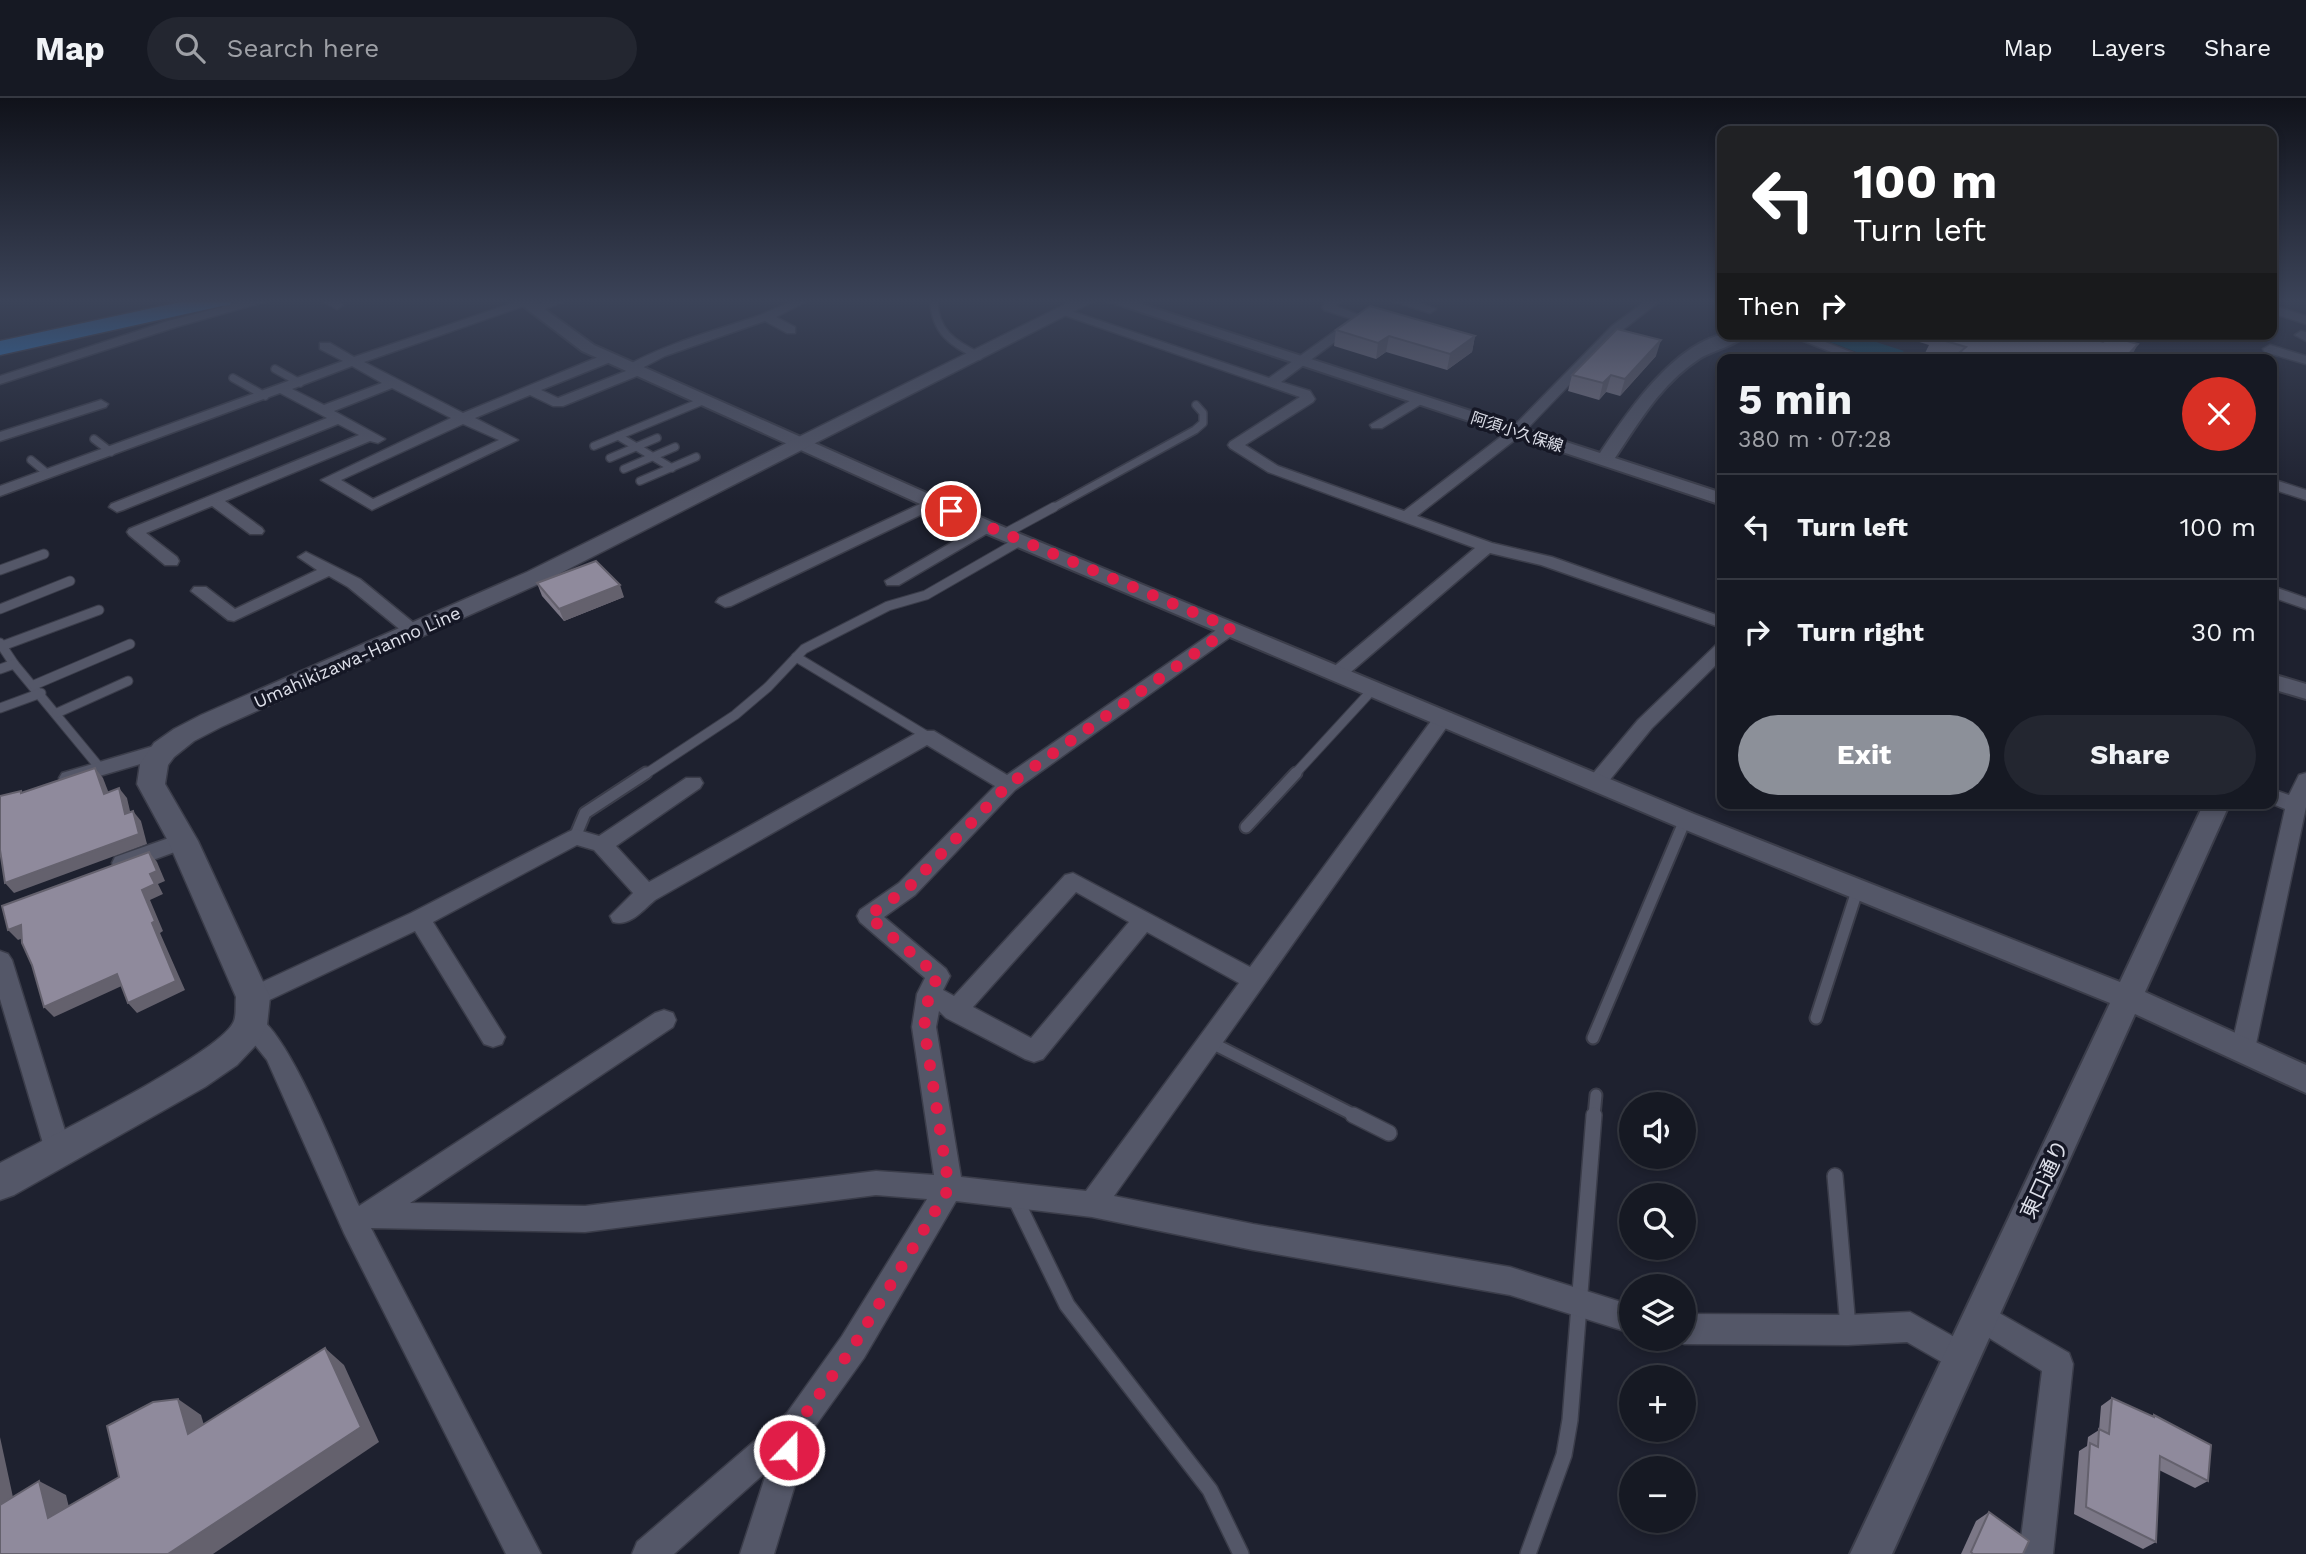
<!DOCTYPE html>
<meta charset="utf-8">
<style>
:root{--surface:#161923;--page:#232630;--text:#f1f3f6;--muted:#9ea0a6;--line:#353841;--accent:#8c9099}
body{margin:0;font-family:"Work Sans","Noto Sans JP",sans-serif;background:var(--page);color:var(--text);height:100vh;display:flex;flex-direction:column;font-size:26px;white-space:nowrap}
*{box-sizing:border-box;margin:0}
p{font-size:23px;color:var(--muted)}
.icon{flex:none;width:38px;height:38px;fill:none;stroke:currentColor;stroke-width:2;stroke-linecap:round;stroke-linejoin:round}
.map{position:relative;flex:1;overflow:hidden}
.drawer{position:absolute;left:1717px;top:256px;width:560px;height:455px;display:flex;flex-direction:column;background:var(--surface);border-radius:14px;box-shadow:0 4px 10px #0003,0 0 0 2px var(--line)}
.drawer>*{flex:none}
.banner{position:absolute;left:1717px;top:28px;width:560px;height:214px;border-radius:14px;box-shadow:0 4px 10px #0003,0 0 0 2px var(--line);background:#202124;color:#fff;overflow:hidden}
.tools{position:absolute;left:1619px;top:994px;display:grid;gap:14px}
.tools a{display:grid;place-items:center;width:77px;height:77px;border-radius:50%;background:var(--surface);box-shadow:0 4px 10px #0003,0 0 0 2px var(--line);font-size:35px}
.pin{position:absolute;display:grid;place-items:center;width:60px;height:60px;color:#fff;margin:-30px;border:4px solid #fff;border-radius:50%;box-shadow:0 2px 7px #0007}
.me{position:absolute;width:77px;margin:-38px;rotate:22deg;stroke-linejoin:round;filter:drop-shadow(0 0 5px #0008)}
.turn{display:flex;align-items:center;gap:24px;height:147px;padding:0 21px;font-size:32px}
.turn .icon{width:91px;height:91px;stroke-width:2.5}
.turn b{display:block;font-size:49px;line-height:60px}
.then{display:flex;align-items:center;height:66px;padding:0 21px;background:#0003;gap:14px;font-size:26px}
.round{display:grid;place-items:center;flex:none;width:74px;height:74px;border-radius:37px;background:var(--page)}
.headline{display:flex;align-items:center;justify-content:space-between;height:119px;padding:0 21px}
h1{font-size:42px;font-weight:700;line-height:52px}
.button{display:flex;gap:14px;margin-top:auto;padding:14px 21px}
.button a{flex:1;height:80px;border-radius:42px;background:var(--accent);color:#fff;font-size:28px;font-weight:700;line-height:80px;text-align:center}
.button a+a{background:var(--page);color:var(--text)}
ul{padding:0;list-style:none}
li{display:flex;align-items:center;gap:21px;height:105px;padding:0 21px;border-top:2px solid var(--line)}
li div{flex:1}
li b{display:block;font-size:26px}
li em{font-style:normal}
header{display:flex;align-items:center;gap:42px;box-sizing:border-box;height:98px;padding:0 35px;background:var(--surface);border-bottom:2px solid var(--line)}
header strong{font-size:33px}
nav{display:flex;gap:38px;margin-inline-start:auto;font-size:24px}
.search{width:490px;height:63px;background:var(--page);display:flex;align-items:center;gap:18px;box-sizing:border-box;padding:0 24px;border-radius:38px;color:var(--muted);font-size:26px}
.map>svg:first-child{display:block}
.water{fill:#00465d}
.lines{fill:none;stroke-linecap:round;stroke-linejoin:round}
.service-far3-casing{stroke:#3b3d4a;stroke-width:10}
.service-far2-casing{stroke:#3b3d4a;stroke-width:11}
.service-far1-casing{stroke:#3b3d4a;stroke-width:15}
.service-casing{stroke:#3b3d4a;stroke-width:18}
.minor-casing{stroke:#3b3d4a;stroke-width:3}
.tertiary-casing{stroke:#3b3d4a;stroke-width:4}
.secondary-casing{stroke:#3b3d4a;stroke-width:3}
.trunk-casing{stroke:#3b3d4a;stroke-width:3}
.service-far3{stroke:#545768;stroke-width:7}
.service-far2{stroke:#545768;stroke-width:9}
.service-far1{stroke:#545768;stroke-width:11}
.service{stroke:#545768;stroke-width:15}
.minor{fill:#545768;fill-rule:evenodd}
.tertiary{fill:#545768;fill-rule:evenodd}
.secondary{fill:#545768;fill-rule:evenodd}
.trunk{fill:#2a82d4;fill-rule:evenodd}
.wall{fill:#7b7786}
.shaded-wall{fill:#64616d}
.building{fill:#8f8a9c;stroke:#64616d;stroke-width:2}
.route{stroke:#e11d48;stroke-width:12;stroke-dasharray:0 21.6}
.labels{text-anchor:middle;dominant-baseline:central;stroke-width:7;stroke-linejoin:round;paint-order:stroke}
.far-street-label{font-size:16px;fill:#dee0ea;stroke:#151725}
.street-label{font-size:18px;fill:#dee0ea;stroke:#151725}
.near-street-label{font-size:21px;fill:#dee0ea;stroke:#151725}
</style>
<header>
<strong>Map</strong>
<div class="search"><svg class="icon" aria-label="search" viewBox="0 0 24 24"><circle cx="10" cy="10" r="6"/><path d="M15 15l6 6"/></svg>Search here</div>
<nav><a>Map</a><a>Layers</a><a>Share</a></nav>
</header>
<div class="map">
<svg width="2306" height="1456" viewBox="0 0 2306 1456">
<rect width="100%" height="100%" fill="#1e212f"/>
<path class="water" d="M1842,236h9l53,17c-21,16 -50,-1 -74,-9z"/>
<g class="lines">
<defs>
<g id="service-far3">
<path d="M934,202c0,31 19,44 45,56"/>
<path d="M275,271l25,14"/>
<path d="M233,280l32,18"/>
<path d="M618,338l54,32"/>
<path d="M94,341l17,13"/>
<path d="M594,348l111,-46"/>
<path d="M610,360l47,-20"/>
<path d="M31,362l17,14"/>
<path d="M624,371l51,-22"/>
<path d="M640,383l56,-24"/>
<path d="M1051,411l144,-79 8,-7v-10l-7,-8"/>
</g>
<g id="service-far2">
<path d="M1004,436l50,-27"/>
<path d="M0,472l44,-16"/>
<path d="M0,511l70,-28"/>
<path d="M0,545l14,21 86,104"/>
<path d="M2,548l97,-36"/>
<path d="M796,559l131,79"/>
<path d="M0,571l14,-5"/>
<path d="M34,587l96,-41"/>
<path d="M0,610l41,-15"/>
<path d="M57,615l71,-32"/>
<path d="M644,677l91,-60 33,-28 36,-38 84,-43 38,-11 94,-54"/>
<path d="M1294,677l80,-87"/>
</g>
<g id="service-far1">
<path d="M1246,729l50,-54"/>
<path d="M575,739l10,-24 61,-40"/>
<path d="M1816,920l42,-130"/>
<path d="M1593,940l92,-218"/>
<path d="M1210,944l146,74"/>
<path d="M1594,1018l2,-21"/>
</g>
<g id="service">
<path d="M1353,1017l36,18"/>
<path d="M1835,1078l13,151"/>
<path d="M1015,1100l52,107 143,185 31,64"/>
<path d="M1528,1456l36,-99 6,-35 24,-305"/>
</g>
<g id="minor">
<path d="M249,202h22l-95,27 -176,57v-8l168,-55z"/>
<path d="M320,202h17l6,5 -6,4z"/>
<path d="M522,202l10,3 -168,59 99,51 140,-58h10v6l-72,29 17,8 68,-27v-5c42,-23 87,-35 132,-50 18,-7 31,-16 51,-16l-33,17 19,10v6h-8l-22,-12 -100,35 -23,12v6l-79,32h-10l-23,-11 -55,23 43,22 -146,70 -51,-30 130,-62 -59,-30 -58,23 51,28 -7,4 -8,-2 -145,60 37,27 2,3 -2,3h-12l-38,-28 -66,27 31,24 2,4 -2,4h-12l-36,-30 -2,-3 2,-3 230,-94 -21,-11 -215,86 -6,2 -8,-5 2,-3 216,-86 -47,-25 -280,103v-10l343,-125 -23,-12v-6h10l24,14zM352,268l30,17 -58,22 -32,-16zM463,326l36,16 -126,59 -32,-19z"/>
<path d="M548,202h19l-32,13 -6,-4z"/>
<path d="M1328,202h13l-5,6 31,12 -86,64 29,9 5,8 -2,3 -68,43 33,21 126,45 107,-82 101,-103 35,-26h14l-41,32 -99,103 -104,81 75,27 60,14 170,60v11l-181,-63 -51,-12 -145,124h-14l-2,-4 2,-4 144,-121 -207,-76 -38,-24 -2,-3 2,-3 70,-45 -242,-84 2,-3h8l201,68 83,-59 -28,-9 -2,-3z"/>
<path d="M1389,202h22l25,9 -6,4z"/>
<path d="M2272,207l34,11v8l-34,-11z"/>
<path d="M2301,233l5,1v9l-11,-6z"/>
<path d="M1786,236h19l63,25h-19z"/>
<path d="M2270,247l36,11v8l-41,-12 -2,-3z"/>
<path d="M1418,298l7,4 -2,3 -41,25h-10l-2,-3z"/>
<path d="M101,302l7,4 -2,3 -106,34v-9z"/>
<path d="M2272,381l34,11v10l-34,-11z"/>
<path d="M933,400l8,5 -2,3 -208,100 -6,1 -9,-5 3,-4z"/>
<path d="M987,424l8,5 -2,3 -94,55h-12l-2,-4z"/>
<path d="M306,454l54,27 60,49 3,4 -3,4h-12l-60,-49 -19,-11 -95,45 -6,-1 -37,-29 3,-4h12l29,22 82,-39 -19,-13z"/>
<path d="M2272,488l34,12v11l-34,-12z"/>
<path d="M1231,525l9,5 -3,4 -222,158 -100,105 -31,22 62,52 4,7 -7,14 11,6 111,-121 8,-2 177,94 187,-254h14l3,4 -3,4 -337,475 139,28 257,43 121,38v28l-121,-38 -257,-45 -161,-33 -136,-16 -92,157 -53,74 -37,122h-34l27,-83 -93,83h-42l5,-12 150,-129 55,-77 85,-137 -51,-4 -291,37 -214,-4 170,326h-35l-162,-321 -77,-173 -29,-36 3,-7c6,-2 10,-4 16,-1 33,18 84,151 102,190l296,-193 9,-3 9,3 3,7 -3,7 -263,176 175,3 291,-35 58,4 -22,-148 5,-33 8,-16 -65,-56 -3,-6 3,-6 39,-27 96,-97 -68,-41 -272,155c-12,10 -25,27 -42,22l-3,-6 23,-23 -39,-43 -17,-5 -144,77 72,115 -3,7 -9,3 -9,-3 -69,-113 -154,73 -8,3 -8,-3 -4,-7 4,-7 166,-77 157,-81 7,-3 24,7 87,-58h14l3,5 -3,5 -84,58 33,36 271,-151h14l73,44 218,-151zM1076,794l53,30 -98,116 -58,-31zM1147,834l92,51 -153,208 -125,-14 -25,-150 3,-16 7,7 79,41 9,3 9,-3z"/>
<path d="M1722,546v15l-70,69 -48,59h-14l-3,-5 3,-5 48,-57 78,-75z"/>
<path d="M164,645l7,2 3,5 -3,5 -102,30 -7,-2 -3,-5 3,-5z"/>
<path d="M2306,675v34l-51,242 -3,7 -9,3 -9,-3 -3,-7 54,-240 -15,-6 2,-14 17,6 10,-20z"/>
<path d="M183,735l8,3 3,5 -3,5 -68,25 -8,-2 -3,-6 3,-6z"/>
<path d="M0,853l8,3 4,6 59,190 -4,8 -9,4 -9,-4 -4,-8 -45,-151z"/>
<path d="M1980,1204l89,51 4,11 -20,190h-34l23,-183 -72,-45 -5,-10 5,-10z"/>
<path d="M1910,1214l62,35 4,11 -4,11 -11,4 -54,-31 -59,3 -164,-1 -11,-5h11v-25l164,1z"/>
</g>
<g id="tertiary">
<path d="M515,202h17l62,45 400,178 700,291 426,168 84,-179h26l-85,189 161,73v28l-171,-79 -243,540h-42l260,-551 -434,-177 -696,-295 -398,-180z"/>
<path d="M1105,202h24l471,153c27,-40 73,-109 125,-119 7,-1 15,0 22,0 -11,12 -34,16 -48,25 -37,24 -60,63 -84,99l107,35v12z"/>
<path d="M2272,576l34,10v15l-34,-10z"/>
</g>
<path id="secondary" d="M1074,202h22l-553,282 -322,145 -27,14 -20,16 -6,8 -3,19 33,57 72,156 -3,28 -9,18 -21,22 -32,22 -191,108 -14,5v-37c41,-22 217,-108 233,-140 4,-7 2,-18 3,-26l-68,-156 -31,-57 3,-20 14,-21 20,-14 27,-14 326,-143z"/>
<path id="trunk" d="M190,202h42l-2,5 -8,1 -222,49v-14z"/>
</defs>
<use href="#service-far3" class="service-far3-casing"/>
<use href="#service-far2" class="service-far2-casing"/>
<use href="#service-far1" class="service-far1-casing"/>
<use href="#service" class="service-casing"/>
<use href="#minor" class="minor-casing"/>
<use href="#tertiary" class="tertiary-casing"/>
<use href="#secondary" class="secondary-casing"/>
<use href="#trunk" class="trunk-casing"/>
<use href="#service-far3" class="service-far3"/>
<use href="#service-far2" class="service-far2"/>
<use href="#service-far1" class="service-far1"/>
<use href="#service" class="service"/>
<use href="#minor" class="minor"/>
<use href="#tertiary" class="tertiary"/>
<use href="#secondary" class="secondary"/>
<use href="#trunk" class="trunk"/>
</g>
<g class="wall">
<path d="M1336,232l139,6 -3,16 -25,18 -61,-18 -10,7 -42,-13z"/>
<path d="M1894,236h181l55,25h-193l-13,-4 5,-10z"/>
<path d="M1656,258l-36,40 -14,-4 -7,8 -31,-9 4,-16z"/>
<path d="M537,485l87,14 -60,24 -22,-25z"/>
<path d="M2112,1300l39,18 3,-1 54,66 -13,7 -36,-18 -3,72 -13,7 -69,-35 5,-63 8,-5 1,-9 11,-7 2,-24z"/>
<path d="M1989,1414l34,42h-62l15,-33z"/>
</g>
<g class="shaded-wall">
<path d="M1389,238l-3,16 -10,7 2,-16z"/>
<path d="M1475,238l-3,16 -25,18 3,-16z"/>
<path d="M1661,242l-5,16 -36,40 5,-17z"/>
<path d="M2138,246l-8,15h-6z"/>
<path d="M1611,277l-5,17 -7,8 4,-17z"/>
<path d="M620,487l4,12 -60,24 -5,-12z"/>
<path d="M95,670l8,10 10,26 -9,-10z"/>
<path d="M119,690l8,10 6,26 -8,-10z"/>
<path d="M133,713l8,10 6,23 -133,49 -9,-10z"/>
<path d="M149,754l8,10 8,19 -7,3 5,10 -13,6 13,31 -3,2 25,57 -48,23 -9,-10 24,-80 -10,-33 8,-16z"/>
<path d="M21,827l10,10 -13,5 -10,-10z"/>
<path d="M117,876l9,10 -72,33 -10,-10z"/>
<path d="M325,1250l19,17 35,77 -166,112h-45z"/>
<path d="M178,1301l23,16 10,34 -23,-15z"/>
<path d="M0,1339l19,88 -19,-10z"/>
<path d="M39,1383l27,14 9,37 -27,-14z"/>
</g>
<g class="building">
<path d="M1370,208l105,30 -25,18 -61,-18 -11,7 -42,-13z"/>
<path d="M1617,231l44,11 -36,39 -14,-4 -8,8 -31,-8z"/>
<path d="M1936,236h139l28,8 6,-6 29,8 -14,15h-141l-23,-7 6,-5 -34,-10z"/>
<path d="M596,463l24,24 -61,24 -22,-26z"/>
<path d="M95,670l9,26 15,-6 6,26 8,-3 6,23 -134,49 -5,-33v-54l21,-5v2z"/>
<path d="M149,754l8,19 -7,3 5,10 -13,6 13,31 -3,2 24,58 -48,22 -11,-29 -73,33 -12,-42 -10,-22 -1,-18 -13,5 -6,-24z"/>
<path d="M325,1250l36,79 -193,127h-168v-49l39,-24 9,37 71,-41 -12,-51 46,-24 25,-3 10,35z"/>
<path d="M2112,1300l42,19v-2l57,30 -3,36 -48,-25 -4,86 -70,-35 4,-64 8,4 1,-18 10,5z"/>
<path d="M1989,1414l40,29 -6,13h-50l-2,-2z"/>
</g>
<linearGradient id="sky" x2="0" y2="1"><stop stop-color="#10121a"/><stop offset="0.5" stop-color="#3b4358"/><stop offset="1" stop-color="#3b4358" stop-opacity="0"/></linearGradient>
<rect width="2306" height="406" fill="url(#sky)"/>
<g class="lines">
<path class="route" d="M789,1352l9,-26 55,-77 96,-159 -25,-161 5,-33 9,-18 -70,-60 39,-27 101,-104 223,-157 -280,-117"/>
</g>
<g class="labels">
<g class="far-street-label">
<text transform="translate(1517 334) rotate(18)">阿須小久保線</text>
</g>
<g class="street-label">
<text transform="translate(357 559) rotate(-24)">Umahikizawa-Hanno Line</text>
</g>
<g class="near-street-label">
<text transform="translate(2044 1081) rotate(-65)">東口通り</text>
</g>
</g>
</svg>
<div class="tools">
<a><svg class="icon" aria-label="sound" viewBox="0 0 24 24"><path d="M4 9h4l5-4v14l-5-4H4zM17 9q2 3 0 6"/></svg></a>
<a><svg class="icon" aria-label="search" viewBox="0 0 24 24"><circle cx="10" cy="10" r="6"/><path d="M15 15l6 6"/></svg></a>
<a><svg class="icon" aria-label="layers" viewBox="0 0 24 24"><path d="M12 4l9 5-9 5-9-5zM3 14l9 5 9-5"/></svg></a>
<a>+</a>
<a>−</a>
</div>
<div class="pin" style="left:951px;top:413px;background:#d93025"><svg class="icon" aria-label="arrive" viewBox="0 0 24 24"><path d="M6 21V4h12l-3 4 3 4H6"/></svg></div>
<svg class="me" style="left:789px;top:1352px" viewBox="-20 -20 40 40"><circle r="17" fill="#e11d48" stroke="#fff" stroke-width="3"/><path d="M0-11L8 9 0 5-8 9z" fill="#fff"/></svg>
<div class="banner">
<div class="turn"><svg class="icon" aria-label="left" viewBox="0 0 24 24"><path d="M17 20v-9H6M10 6l-5 5 5 5"/></svg><div><b>100 m</b>Turn left</div></div>
<div class="then">Then<svg class="icon" aria-label="right" viewBox="0 0 24 24"><path d="M7 20v-9h11M14 6l5 5-5 5"/></svg></div>
</div>
<section class="drawer">
<div class="headline"><div><h1>5 min</h1><p>380 m · 07:28</p></div><a class="round" style="background:#d93025;color:#fff"><svg class="icon" aria-label="close" viewBox="0 0 24 24"><path d="M6 6l12 12M18 6L6 18"/></svg></a></div>
<ul>
<li><svg class="icon" aria-label="left" viewBox="0 0 24 24"><path d="M17 20v-9H6M10 6l-5 5 5 5"/></svg><div><b>Turn left</b></div><em>100 m</em></li>
<li><svg class="icon" aria-label="right" viewBox="0 0 24 24"><path d="M7 20v-9h11M14 6l5 5-5 5"/></svg><div><b>Turn right</b></div><em>30 m</em></li>
</ul>
<div class="button"><a>Exit</a><a>Share</a></div>
</section>
</div>
